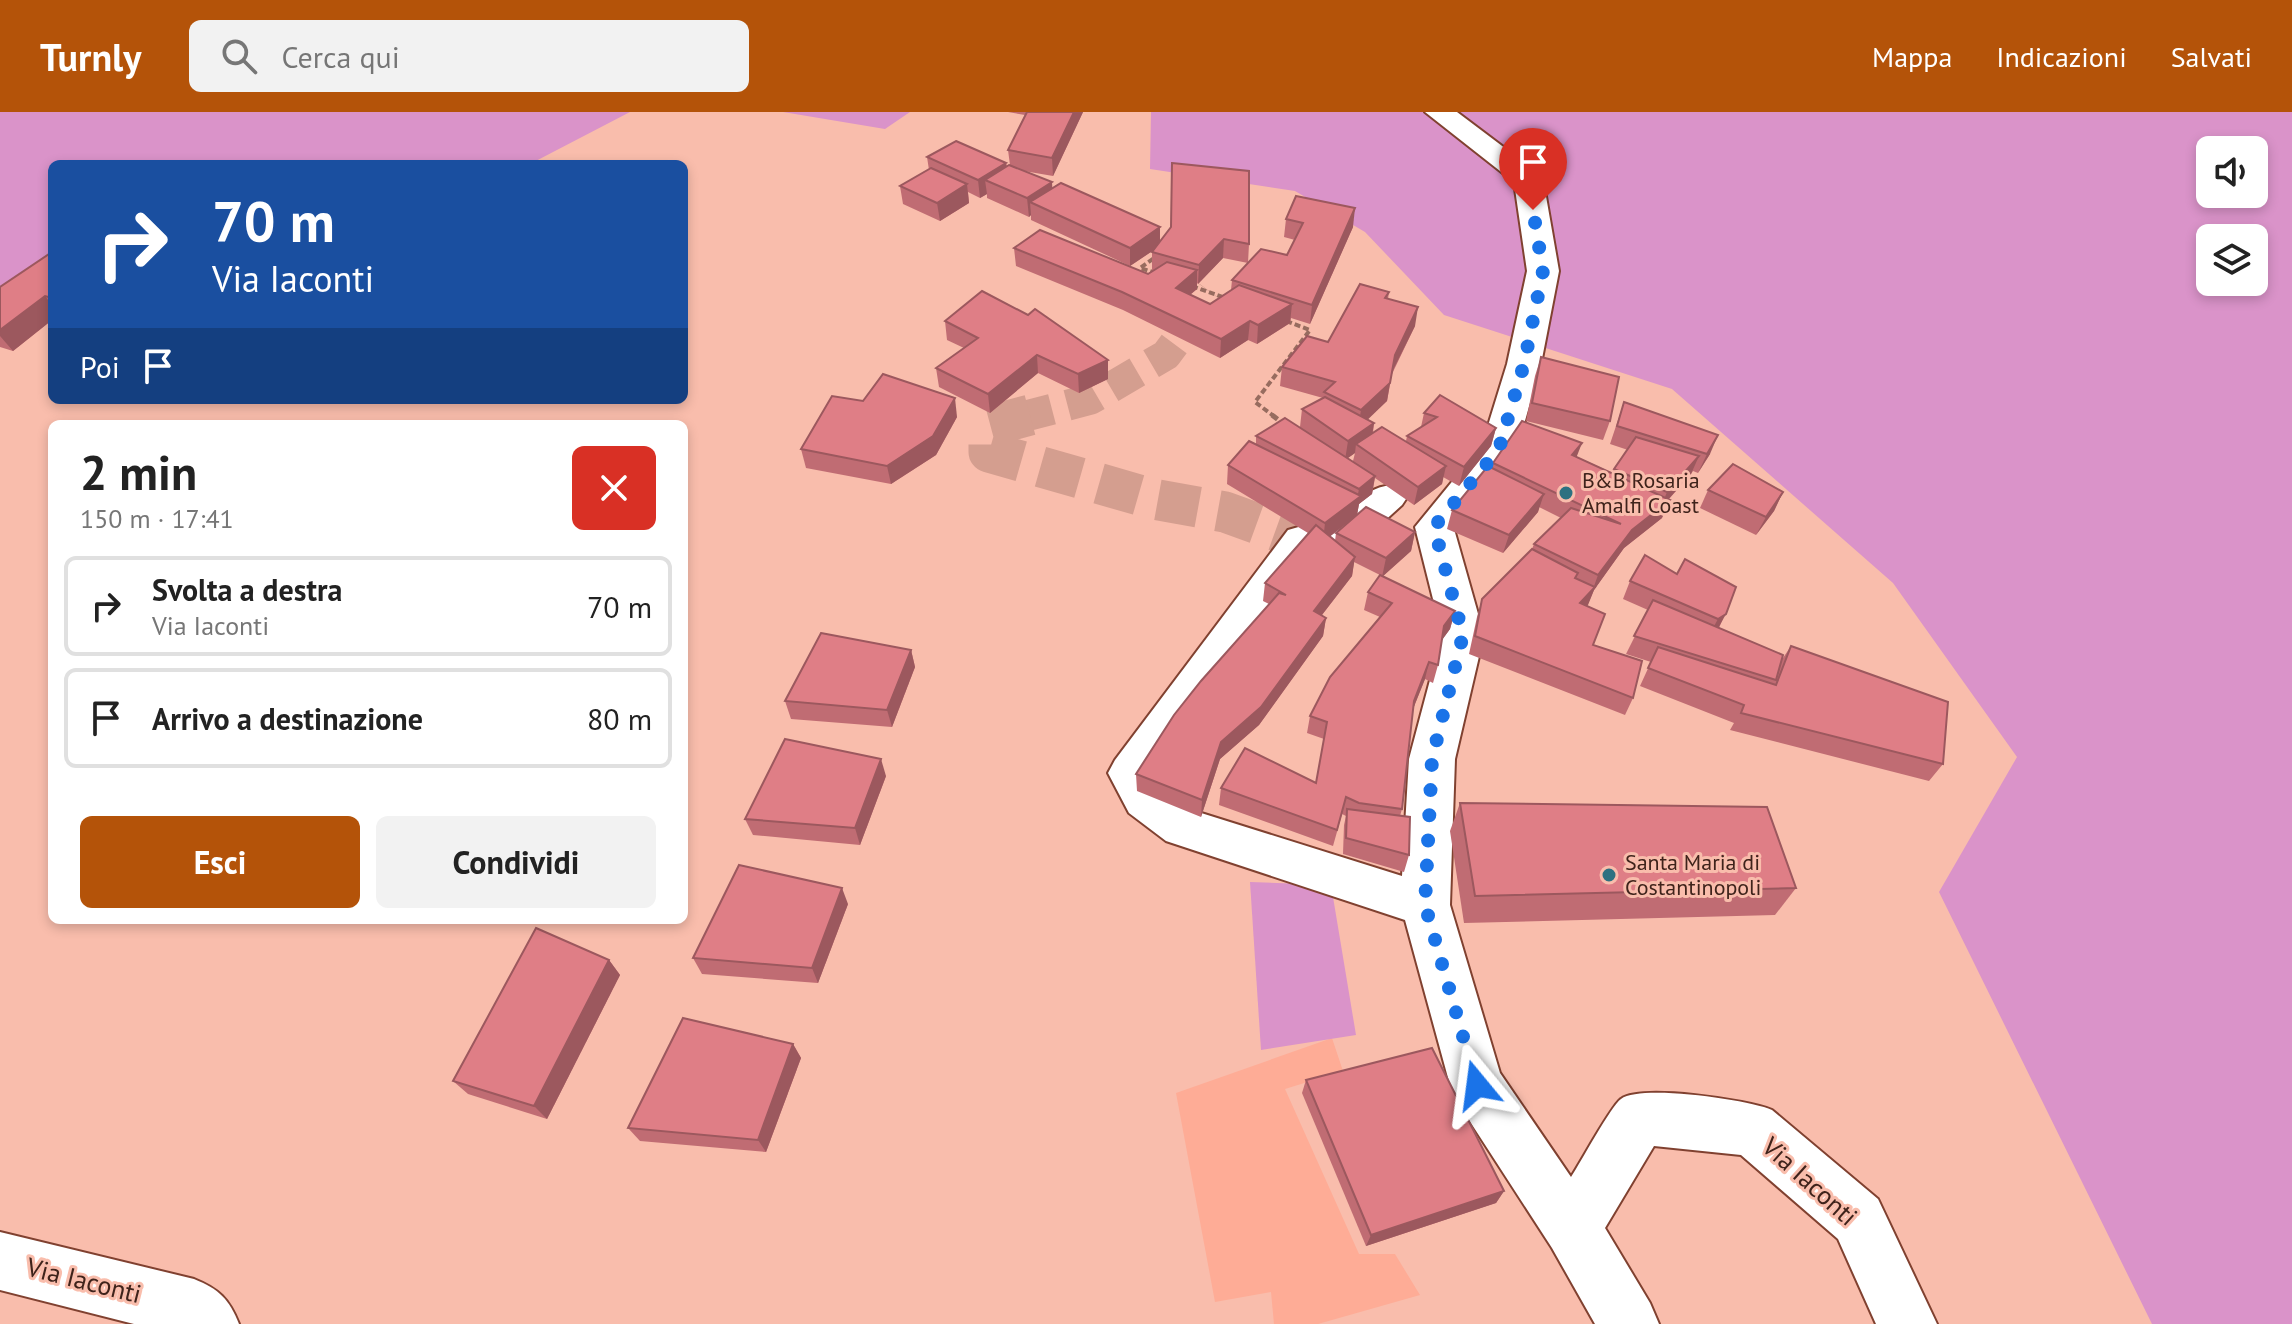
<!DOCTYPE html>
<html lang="it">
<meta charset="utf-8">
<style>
:root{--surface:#fff;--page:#f2f2f2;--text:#222;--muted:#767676;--line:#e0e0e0;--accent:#b45309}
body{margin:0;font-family:"PT Sans",sans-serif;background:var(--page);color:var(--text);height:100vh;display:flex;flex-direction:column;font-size:30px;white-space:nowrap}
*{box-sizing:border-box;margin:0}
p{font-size:26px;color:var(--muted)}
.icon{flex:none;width:44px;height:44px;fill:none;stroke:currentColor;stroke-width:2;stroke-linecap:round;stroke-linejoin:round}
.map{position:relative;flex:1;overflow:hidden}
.sheet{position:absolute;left:48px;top:308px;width:640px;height:504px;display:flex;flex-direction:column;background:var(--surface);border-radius:12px;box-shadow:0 4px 12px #0003}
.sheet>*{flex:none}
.guide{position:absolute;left:48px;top:48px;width:640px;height:244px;border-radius:12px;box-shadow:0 4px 12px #0003;background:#1a4fa0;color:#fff;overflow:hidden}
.tools{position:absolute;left:2196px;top:24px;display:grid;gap:16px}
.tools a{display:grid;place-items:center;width:72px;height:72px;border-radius:12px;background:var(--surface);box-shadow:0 4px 12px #0003;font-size:40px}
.pin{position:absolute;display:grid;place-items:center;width:68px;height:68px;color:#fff;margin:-82px -34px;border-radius:50% 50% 50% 0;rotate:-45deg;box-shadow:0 0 8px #0007}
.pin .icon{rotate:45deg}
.me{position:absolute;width:88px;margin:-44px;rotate:344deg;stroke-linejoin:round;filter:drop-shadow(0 0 6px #0008)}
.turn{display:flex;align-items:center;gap:28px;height:168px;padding:0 32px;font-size:36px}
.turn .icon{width:104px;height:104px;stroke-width:2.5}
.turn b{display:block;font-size:56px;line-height:68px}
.then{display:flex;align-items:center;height:76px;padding:0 32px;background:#0003;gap:16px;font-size:30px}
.round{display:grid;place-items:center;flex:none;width:84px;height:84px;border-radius:12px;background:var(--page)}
.headline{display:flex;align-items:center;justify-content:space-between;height:136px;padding:0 32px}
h1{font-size:48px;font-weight:800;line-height:60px}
.cta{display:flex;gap:16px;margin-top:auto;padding:16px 32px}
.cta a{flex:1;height:92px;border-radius:12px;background:var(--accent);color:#fff;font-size:32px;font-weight:800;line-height:92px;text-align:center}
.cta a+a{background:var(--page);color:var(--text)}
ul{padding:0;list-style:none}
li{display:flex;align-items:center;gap:24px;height:100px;margin:0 16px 12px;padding:0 16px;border:4px solid var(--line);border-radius:12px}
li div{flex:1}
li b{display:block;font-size:30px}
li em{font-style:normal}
header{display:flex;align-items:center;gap:48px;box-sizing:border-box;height:112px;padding:0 40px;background:var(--accent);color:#fff}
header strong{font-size:38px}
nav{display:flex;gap:44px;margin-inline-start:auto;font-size:28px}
.search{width:560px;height:72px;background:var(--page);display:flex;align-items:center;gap:20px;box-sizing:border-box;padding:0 28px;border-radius:12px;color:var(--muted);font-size:30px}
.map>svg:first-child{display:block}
.built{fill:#feac96}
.green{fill:#da93c9;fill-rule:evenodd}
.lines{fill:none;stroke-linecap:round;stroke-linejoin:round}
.street-tunnel-far1{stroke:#d49e8f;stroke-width:31;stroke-dasharray:31 16;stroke-linecap:butt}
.street-tunnel{stroke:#d49e8f;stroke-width:41;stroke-dasharray:41 20;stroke-linecap:butt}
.street-casing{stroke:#804130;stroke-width:4}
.path-far1{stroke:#976c5f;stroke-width:4;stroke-dasharray:6 3;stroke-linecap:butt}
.path{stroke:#976c5f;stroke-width:5;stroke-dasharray:7 4;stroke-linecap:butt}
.street{fill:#fff;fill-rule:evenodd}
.wall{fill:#c06c73;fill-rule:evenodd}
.shaded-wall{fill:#9c585e}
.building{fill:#df7e86;stroke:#9c585e;stroke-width:2}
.route{stroke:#1a73e8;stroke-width:14;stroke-dasharray:0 25.2}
.poi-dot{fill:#2d7181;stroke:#f9bdac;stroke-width:3}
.labels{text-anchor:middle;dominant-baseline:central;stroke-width:6;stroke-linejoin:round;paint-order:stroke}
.poi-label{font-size:22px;fill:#3f231b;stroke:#f9bdac;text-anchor:start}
.near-street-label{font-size:26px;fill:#3f231b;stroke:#f9bdac}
</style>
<header>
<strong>Turnly</strong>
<div class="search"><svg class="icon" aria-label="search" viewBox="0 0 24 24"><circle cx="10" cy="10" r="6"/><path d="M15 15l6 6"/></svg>Cerca qui</div>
<nav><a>Mappa</a><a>Indicazioni</a><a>Salvati</a></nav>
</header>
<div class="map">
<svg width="2292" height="1212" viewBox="0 0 2292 1212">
<rect width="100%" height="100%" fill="#f9bdac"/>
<path class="built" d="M1332,926l11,33 -58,18 74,165h36l25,41 -102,29h-44l-3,-32 -56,10 -39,-209z"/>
<g class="green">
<path d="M0,0h630l-100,52h-478v102l-52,33z"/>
<path d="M783,0h127l-25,17z"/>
<path d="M1151,0h1141v1212h-140l-213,-432 78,-135 -124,-174 -221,-194 -228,-74 -79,-83 -70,-41 -145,-22zM2210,38h44v44h-44zM2210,126h44v44h-44z"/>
<path d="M1250,770l81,3 25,150 -95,15z"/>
</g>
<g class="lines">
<path class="street-tunnel-far1" d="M1022,305l69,-18 75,-44 46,-62"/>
<path class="street-tunnel" d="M1030,303l-41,11v26l164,47 72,13 77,28"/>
<defs>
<g id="street">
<path d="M1425,0h32l81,61 5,6 16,92 -18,93 -24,85 -63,80 30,106 -29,124 -5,146 50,168 71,104c10,-15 40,-71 50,-78 20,-15 128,1 151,11l106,89 59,125h-61l-38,-85 -97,-84 -87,-9 -49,82 45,75 9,21h-64l-43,-76 -94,-145 -8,-18 -45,-165 -239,-79 -37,-28 -21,-40 7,-13 173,-230 14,-4 24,3c22,-19 46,-51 76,-42l6,9 -6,9 -54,49 -14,4 -22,-3 -157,220 12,17 31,20 204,64 7,-117 33,-124 -27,-108 67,-82 25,-81 20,-93 -13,-89z"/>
<path d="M0,1120l194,47c25,10 35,20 45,45h-105l-134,-34z"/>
</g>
</defs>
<use href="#street" class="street-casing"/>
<g class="path-far1">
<path d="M1156,161l-16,-5 17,-12"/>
<path d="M1192,174l36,13"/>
<path d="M1275,305l-20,-15 55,-72 -24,-9"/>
</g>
<path class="path" d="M1272,303l13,10"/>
<use href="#street" class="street"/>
</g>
<g class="wall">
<path d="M1008,0h75l-30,64 -29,-5 28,11v6l108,39v15l11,-15 78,17 -1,19 -25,-5 -25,26 -1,-1v6l-7,6 20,9 21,-14 1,-10 55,-25 8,-15 -11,-3 2,-18 67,8 -43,97 -19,-6 -1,5 -33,21 -9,-4 -28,18 -97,-48 -107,-44 -2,-18 134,26 4,-3v-19l3,-3 -25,17 -99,-46v-5l-2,2 -42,-19v-4l-7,4 -12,-6 1,11 -29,18 -37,-17 -3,-18 29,-16 -2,-13 79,6 1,3 3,-1 -2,-15 17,-35z"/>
<path d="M52,140v68l-39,31 -13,-4v-60z"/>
<path d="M1389,180l-1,7 27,27 -23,48 -5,27 -20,18 7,4 -1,10 33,8 1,-5 14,-9 3,-14 72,15 -5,18 -32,40 -16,-9 -1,7 -28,21 -39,-27 -3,16 -13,10 -2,11 58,17 -4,19 -28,25 72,35 -5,18 -8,11 -4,25 -5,18 -8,-4 -12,30 -11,100 -2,7 9,39 -5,17 -61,-18 1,-29 2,-9 -4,-2 -9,32 -114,-41 2,-17 95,-5 8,-44 -17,-6 3,-17 70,-99 -16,-7 4,-18 12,-17 -26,-13 -2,14 -30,39 4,3 -3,18 -64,89 -39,34 -19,58 -64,-26 -1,-17 133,-170 -6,-3 2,-18 43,-50 -81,-49 1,-19 28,-20v-9l44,-9 2,-18 21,-11 -43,-12 2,-19 46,-25zM1355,341l-2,8 -5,-3zM1356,404l-20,17 -1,8 -6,-4z"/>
<path d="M945,209l163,39v19l-29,14 -41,-20 -48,40 -51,-26 -3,-19 28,-20 -17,-8z"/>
<path d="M1541,245l69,64 -7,19 -77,-19 9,-45z"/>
<path d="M863,289l94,16 -21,38 -45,29 -85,-16 -5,-19z"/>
<path d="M1624,290l86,52 -12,19 -5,-2 -2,3 -22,25 -7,19 -38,30 -30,42 -7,16 6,39 40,53 -8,17 -156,-61 8,-37 5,-18 50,-50 2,-5 27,-26 -22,-11 -1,5 -35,41 -56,-24 5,-19 39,-43 2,-4 84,-6 36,16 1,-4 14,-19 -18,-6z"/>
<path d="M1708,378l75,2 -9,19 -18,24 -56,-27z"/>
<path d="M1677,462l59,13 -17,41 62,33 10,-15 152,118 -14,17 -199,-51 4,-7 -94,-37 11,-24 -25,-8 22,-44 -25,-11 7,-18z"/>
<path d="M911,538l4,17 -23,60 -101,-8 -6,-18z"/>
<path d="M886,664l-26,69 -107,-10 -8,-16z"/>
<path d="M1460,691l336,85 -21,27 -311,8 -14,-92z"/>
<path d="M848,792l-30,79 -116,-9 -9,-16z"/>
<path d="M609,848l11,15 -73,144 -79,-25 -15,-13z"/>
<path d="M793,932l8,14 -35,94 -126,-11 -12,-13z"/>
<path d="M1306,968l198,111 -8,12 -130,43 -64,-153z"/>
</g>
<g class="shaded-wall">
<path d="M1074,0h9l-30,64 -1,-18z"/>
<path d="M1006,51l2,18 -23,-1 2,14 -7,4 -2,-18z"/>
<path d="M1052,70l1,19 -23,1 1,13 -2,2 -2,-19z"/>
<path d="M967,72l2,19 -29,18 -3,-18z"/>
<path d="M1355,96l-2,19 -43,97 2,-19z"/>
<path d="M1160,115v19l-30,20v-18z"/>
<path d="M1224,127l-1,19 -25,26 1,-19z"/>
<path d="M1197,158v19l-22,18 1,-19z"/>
<path d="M45,184l7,9v15l-39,31 -13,-15v-6z"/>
<path d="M1292,192l-2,19 -33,21 1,-19z"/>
<path d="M1418,195l-3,19 -24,48 4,-19z"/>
<path d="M1250,209l-2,19 -28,18 1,-19z"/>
<path d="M1037,243l1,18 -48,40 -2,-19z"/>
<path d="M1108,248v19l-29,14 -1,-19z"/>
<path d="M1390,271l-3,18 -29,28 3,-19z"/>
<path d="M955,286l2,19 -21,38 -45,29 -4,-18z"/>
<path d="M1374,311l-3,19 -15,2 -1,9 -10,7 3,-19z"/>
<path d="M1496,316l-5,18 -32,40 5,-19z"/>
<path d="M1718,323l-8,19 -12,19 9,-19z"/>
<path d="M1582,331l-7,18 -3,-6z"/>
<path d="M1699,344l-8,18 -26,29 5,-3 -8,18 -38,30 -30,42 -6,15 -15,16 7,-18 13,-14 5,-14 34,-45 29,-23 6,-15z"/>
<path d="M1446,354l-4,18 -28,21 4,-18z"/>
<path d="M1375,364l-3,18 -13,10 -2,11 -34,27 2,-19 32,-24 2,-10z"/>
<path d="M1783,380l-9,19 -18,24 10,-18z"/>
<path d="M1544,382l-6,18 -35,41 6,-18z"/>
<path d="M1415,420l-4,19 -29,26 4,-19z"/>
<path d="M1355,445l-3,19 -41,53 3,-18z"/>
<path d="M1455,499l-5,18 -11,15 5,-18z"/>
<path d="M1726,502l-10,18 -8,5 10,-18z"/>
<path d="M1326,506l-3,18 -64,89 -39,34 -19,58 1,-17 19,-58z"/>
<path d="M911,538l4,17 -23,60 -5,-17z"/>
<path d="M1429,550l-4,17 -16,40 5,-18z"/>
<path d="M881,647l5,17 -26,69 -5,-17z"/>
<path d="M842,776l6,16 -30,79 -6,-15z"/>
<path d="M609,848l11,15 -73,144 -13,-13z"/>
<path d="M793,932l8,14 -35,94 -8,-12z"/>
<path d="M1504,1079l-8,12 -130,43 5,-11z"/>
</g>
<g class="building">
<path d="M1027,0h47l-22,46 -44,-8z"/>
<path d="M956,29l50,22 -28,17 -51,-23z"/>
<path d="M1172,51l77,8v73l-25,-5 -25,26 -47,-13 19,-25z"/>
<path d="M1009,53l43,17 -25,16 -42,-18z"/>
<path d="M931,56l36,16 -30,19 -37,-17z"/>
<path d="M1061,71l99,44 -30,21 -100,-46z"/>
<path d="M1296,84l59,12 -43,97 -80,-25 29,-31 26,6 16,-32 -17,-4z"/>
<path d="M1040,118l108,44 19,-12 30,8 -21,18 34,16 29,-19 53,19 -34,21 -8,-4 -29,18 -99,-47 -108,-44z"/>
<path d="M52,140v46l-7,-2 -45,34v-43z"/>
<path d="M1360,172l29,8 -4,6 33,9 -23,48 -5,28 -29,27 -37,-18 11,-10 -53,-15 25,-31 21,6z"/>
<path d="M982,179l46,24 7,-6 73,51 -30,14 -41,-19 -49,39 -52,-26 42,-30 -33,-17z"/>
<path d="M1541,245l78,20 -9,44 -78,-18z"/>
<path d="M883,262l72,24 -22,38 -46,30 -86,-17 31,-53 31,5z"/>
<path d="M1440,283l56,33 -32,39 -57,-31 30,-19 -13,-4z"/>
<path d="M1325,285l49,26 -26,18 -46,-32z"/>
<path d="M1624,290l94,33 -11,19 -90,-28z"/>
<path d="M1285,306l90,58 -16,13 -103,-53z"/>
<path d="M1522,309l60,22 -10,12 98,45 -38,30 -34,45 -64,-31 37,-36 50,16 -128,-61z"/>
<path d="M1382,315l64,39 -28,21 -62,-43z"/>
<path d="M1636,325l63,19 -32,36 -53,-23z"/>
<path d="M1249,329l112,55 -36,27 -97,-58z"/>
<path d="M1733,352l50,28 -17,25 -58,-27z"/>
<path d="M1488,354l56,28 -35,41 -57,-25z"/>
<path d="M1366,395l49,25 -29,26 -50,-25z"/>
<path d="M1316,413l39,32 -41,54 12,7 -65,89 -40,35 -19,58 -66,-26 38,-59 27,-34 78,-88 7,2 -21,-12z"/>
<path d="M1532,437l46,24 -3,5 20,9 -15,16 25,11 -12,31 49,16 -9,37 -158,-62 7,-37z"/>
<path d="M1645,443l32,19 8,-15 51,28 -10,27 -8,5 -88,-38z"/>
<path d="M1380,463l75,36 -11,15 -6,39 -9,-3 -15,39 -12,108 -43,-6 -13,-6 -9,33 -116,-42 24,-40 71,35 11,-61 -17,-6 20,-39 62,-74 -24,-11z"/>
<path d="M1653,488l130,55 -7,25 -142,-44z"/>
<path d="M821,521l90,17 -24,60 -102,-9z"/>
<path d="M1791,534l157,56 -5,62 -202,-51 3,-8 -96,-37 10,-21 118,38z"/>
<path d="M785,627l96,20 -26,69 -110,-9z"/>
<path d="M1460,691l307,4 29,81 -321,8z"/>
<path d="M1347,697l63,8 -1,38 -63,-17z"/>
<path d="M739,753l103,23 -30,80 -119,-10z"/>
<path d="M536,816l73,32 -75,146 -81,-25z"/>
<path d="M683,906l110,26 -35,96 -130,-12z"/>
<path d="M1432,936l72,143 -133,44 -65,-155z"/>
</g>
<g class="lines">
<path class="route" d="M1477,973l-52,-180 7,-146 31,-124 -29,-108 65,-78 25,-85 19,-93 -10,-61"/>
</g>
<g class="poi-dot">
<circle cx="1566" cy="381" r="8"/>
<circle cx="1609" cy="763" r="8"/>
</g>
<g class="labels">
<g class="poi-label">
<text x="1582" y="368">B&amp;B Rosaria<tspan x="1582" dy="25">Amalfi Coast</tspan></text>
<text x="1625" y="750">Santa Maria di<tspan x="1625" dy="25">Costantinopoli</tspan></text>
</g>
<g class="near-street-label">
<text transform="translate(1810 1069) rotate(42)">Via Iaconti</text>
<text transform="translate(84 1168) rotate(14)">Via Iaconti</text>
</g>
</g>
</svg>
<div class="tools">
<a><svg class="icon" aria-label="sound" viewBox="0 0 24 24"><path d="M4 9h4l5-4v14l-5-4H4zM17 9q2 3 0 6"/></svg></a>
<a><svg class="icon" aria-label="layers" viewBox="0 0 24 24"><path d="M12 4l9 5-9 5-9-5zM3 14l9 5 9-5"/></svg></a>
</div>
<div class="pin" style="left:1533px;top:98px;background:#d93025"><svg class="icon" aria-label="arrive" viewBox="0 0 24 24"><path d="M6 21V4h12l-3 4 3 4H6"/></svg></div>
<svg class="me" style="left:1477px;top:973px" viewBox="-20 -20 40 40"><path d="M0-17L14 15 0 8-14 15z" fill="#1a73e8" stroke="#fff" stroke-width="4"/></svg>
<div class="guide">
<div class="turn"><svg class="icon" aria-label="right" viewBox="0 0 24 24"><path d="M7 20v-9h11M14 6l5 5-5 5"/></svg><div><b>70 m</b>Via Iaconti</div></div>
<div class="then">Poi<svg class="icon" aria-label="arrive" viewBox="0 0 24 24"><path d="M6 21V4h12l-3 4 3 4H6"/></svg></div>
</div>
<section class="sheet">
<div class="headline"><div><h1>2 min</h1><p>150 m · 17:41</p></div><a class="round" style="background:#d93025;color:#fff"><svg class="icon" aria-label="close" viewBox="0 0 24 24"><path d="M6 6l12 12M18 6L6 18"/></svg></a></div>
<ul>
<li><svg class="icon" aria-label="right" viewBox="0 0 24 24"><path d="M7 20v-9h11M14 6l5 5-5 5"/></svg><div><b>Svolta a destra</b><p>Via Iaconti</p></div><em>70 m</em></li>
<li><svg class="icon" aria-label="arrive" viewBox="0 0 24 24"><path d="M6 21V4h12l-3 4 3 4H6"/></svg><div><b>Arrivo a destinazione</b></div><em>80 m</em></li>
</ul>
<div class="cta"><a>Esci</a><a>Condividi</a></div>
</section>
</div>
